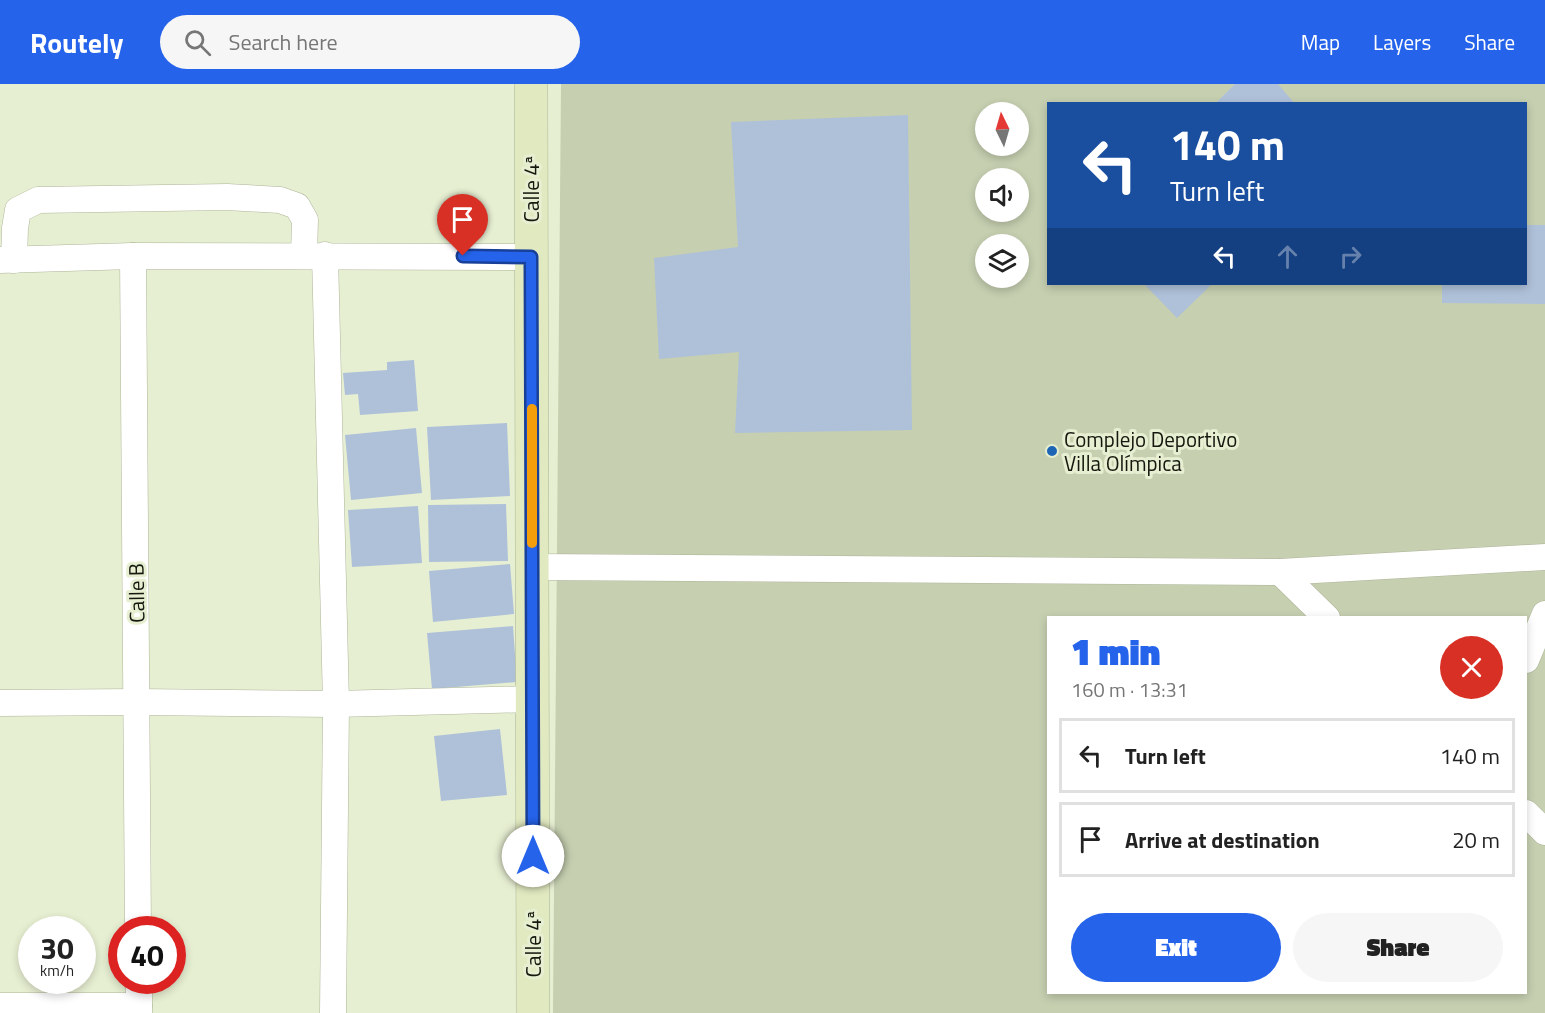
<!DOCTYPE html>
<meta charset="utf-8">
<style>
:root{--surface:#fff;--page:#f6f6f6;--text:#222;--muted:#767676;--line:#e0e0e0;--accent:#2563eb}
body{margin:0;font-family:"Titillium Web",sans-serif;background:var(--page);color:var(--text);height:100vh;display:flex;flex-direction:column;font-size:22px;white-space:nowrap}
*{box-sizing:border-box;margin:0}
p{font-size:20px;color:var(--muted)}
.icon{flex:none;width:33px;height:33px;fill:none;stroke:currentColor;stroke-width:2;stroke-linecap:round;stroke-linejoin:round}
.map{position:relative;flex:1;overflow:hidden}
.sheet{position:absolute;left:1047px;top:532px;width:480px;height:378px;display:flex;flex-direction:column;background:var(--surface);border-radius:0px;box-shadow:0 3px 9px #0003}
.sheet>*{flex:none}
.hud{position:absolute;left:1047px;top:18px;width:480px;height:183px;border-radius:0px;box-shadow:0 3px 9px #0003;background:#1a4fa0;color:#fff;overflow:hidden}
.needle{width:39px;rotate:355deg}
.controls{position:absolute;left:975px;top:18px;display:grid;gap:12px}
.controls a{display:grid;place-items:center;width:54px;height:54px;border-radius:50%;background:var(--surface);box-shadow:0 3px 9px #0003;font-size:30px}
.speed{position:absolute;left:18px;top:832px;display:flex;gap:12px;font-size:30px;font-weight:700;text-align:center}
.speed>*{display:grid;place-content:center;width:78px;height:78px;border-radius:50%;background:var(--surface);box-shadow:0 3px 9px #0003;line-height:1}
.speed small{font-size:15px;font-weight:400}
.speed .limit{border:9px solid #d22;background:#fff;color:#111}
.pin{position:absolute;display:grid;place-items:center;width:51px;height:51px;color:#fff;margin:-62px -26px;border-radius:50% 50% 50% 0;rotate:-45deg;box-shadow:0 0 6px #0007}
.pin .icon{rotate:45deg}
.me{position:absolute;width:66px;margin:-33px;rotate:0deg;stroke-linejoin:round;filter:drop-shadow(0 0 4px #0008)}
.turn{display:flex;align-items:center;gap:21px;height:126px;padding:0 24px;font-size:27px}
.turn .icon{width:78px;height:78px;stroke-width:2.5}
.turn b{display:block;font-size:42px;line-height:51px}
.lanes{display:flex;align-items:center;height:57px;padding:0 24px;background:#0003;justify-content:center;gap:30px;direction:ltr}
.lanes .off{opacity:.35}
.round{display:grid;place-items:center;flex:none;width:63px;height:63px;border-radius:32px;background:var(--page)}
.headline{display:flex;align-items:center;justify-content:space-between;height:102px;padding:0 24px}
h1{font-size:36px;font-weight:800;line-height:45px;color:var(--accent)}
.primary-button{display:flex;gap:12px;margin-top:auto;padding:12px 24px}
.primary-button a{flex:1;height:69px;border-radius:36px;background:var(--accent);color:#fff;font-size:24px;font-weight:800;line-height:69px;text-align:center}
.primary-button a+a{background:var(--page);color:var(--text)}
ul{padding:0;list-style:none}
li{display:flex;align-items:center;gap:18px;height:75px;margin:0 12px 9px;padding:0 12px;border:3px solid var(--line);border-radius:0px}
li div{flex:1}
li b{display:block;font-size:22px}
li em{font-style:normal}
header{display:flex;align-items:center;gap:36px;box-sizing:border-box;height:84px;padding:0 30px;background:var(--accent);color:#fff}
header strong{font-size:28px}
nav{display:flex;gap:33px;margin-inline-start:auto;font-size:21px}
.search{width:420px;height:54px;background:var(--page);display:flex;align-items:center;gap:15px;box-sizing:border-box;padding:0 21px;border-radius:33px;color:var(--muted);font-size:22px}
.map>svg:first-child{display:block}
.green{fill:#c6cfb0;fill-rule:evenodd}
.building{fill:#afc1d9}
.lines{fill:none;stroke-linecap:round;stroke-linejoin:round}
.street-casing{stroke:#adb599;stroke-width:27}
.secondary-casing{stroke:#adb599;stroke-width:34}
.street{stroke:#fff;stroke-width:26}
.secondary{stroke:#e1e9c0;stroke-width:33}
.route-casing{stroke:#184099;stroke-width:15}
.route{stroke:#2563eb;stroke-width:10}
.slow{stroke:#f59e0b;stroke-width:10}
.poi-dot{fill:#1e65b5;stroke:#e7efd2;stroke-width:2}
.labels{text-anchor:middle;dominant-baseline:central;stroke-width:6;stroke-linejoin:round;paint-order:stroke}
.street-label{font-size:21px;fill:#15180e;stroke:#e7efd2}
.poi-label{font-size:21px;fill:#15180e;stroke:#e7efd2;text-anchor:start}
</style>
<header>
<strong>Routely</strong>
<div class="search"><svg class="icon" aria-label="search" viewBox="0 0 24 24"><circle cx="10" cy="10" r="6"/><path d="M15 15l6 6"/></svg>Search here</div>
<nav><a>Map</a><a>Layers</a><a>Share</a></nav>
</header>
<div class="map">
<svg width="1545" height="929" viewBox="0 0 1545 929">
<rect width="100%" height="100%" fill="#e7efd2"/>
<path class="green" d="M561,0h984v929h-992zM1048,20h478v180h-478zM986,28h32v34h-32zM986,94h32v34h-32zM986,160h32v34h-32zM1048,534h478v375h-478z"/>
<g class="building">
<path d="M1235,0h43l17,20h-80z"/>
<path d="M908,31l4,315 -177,3 4,-81 -80,7 -5,-101 84,-11 -7,-125z"/>
<path d="M1526,141h19v79l-103,-1v-19h84z"/>
<path d="M1144,200h68l-35,34z"/>
<path d="M414,276l4,51 -58,4 -2,-21 -13,1 -2,-22 44,-3v-8z"/>
<path d="M507,339l3,73 -79,4 -4,-73z"/>
<path d="M416,344l6,65 -71,7 -6,-65z"/>
<path d="M506,420l2,57 -79,1 -1,-57z"/>
<path d="M418,422l4,57 -70,4 -4,-57z"/>
<path d="M510,480l4,50 -81,8 -4,-51z"/>
<path d="M513,542l4,56 -85,7 -5,-56z"/>
<path d="M500,645l7,66 -66,6 -7,-65z"/>
</g>
<g class="lines">
<defs>
<g id="street">
<path d="M325,171l11,449 -3,309"/>
<path d="M133,172l5,674"/>
<path d="M0,176l133,-4 398,1"/>
<path d="M14,176l1,-32 3,-18 20,-10 189,-3 53,3 17,6 8,14 -1,35"/>
<path d="M532,483l748,5 47,46"/>
<path d="M1280,488l265,-15"/>
<path d="M1526,576l19,-46"/>
<path d="M0,619l137,-1 199,2 197,-5"/>
<path d="M1526,729l19,19"/>
<path d="M139,897v32"/>
<path d="M0,922h139"/>
</g>
<path id="secondary" d="M531,0l2,929"/>
</defs>
<use href="#street" class="street-casing"/>
<use href="#secondary" class="secondary-casing"/>
<use href="#street" class="street"/>
<use href="#secondary" class="secondary"/>
</g>
<g class="lines">
<defs>
<path id="route" d="M463,172l68,1 2,599"/>
</defs>
<use href="#route" class="route-casing"/>
<use href="#route" class="route"/>
<path class="slow" d="M532,325v134"/>
</g>
<circle class="poi-dot" cx="1052" cy="367" r="6"/>
<g class="labels">
<g class="street-label">
<text transform="translate(531 105) rotate(-90)">Calle 4ª</text>
<text transform="translate(136 509) rotate(-91)">Calle B</text>
<text transform="translate(533 860) rotate(-90)">Calle 4ª</text>
</g>
<g class="poi-label">
<text x="1064" y="355">Complejo Deportivo<tspan x="1064" dy="24">Villa Olímpica</tspan></text>
</g>
</g>
</svg>
<div class="controls">
<a><svg class="needle" viewBox="-14 -14 28 28"><path d="M0-13l5 13h-10z" fill="#e53935"/><path d="M0 13l5-13h-10z" fill="#767676"/></svg></a>
<a><svg class="icon" aria-label="sound" viewBox="0 0 24 24"><path d="M4 9h4l5-4v14l-5-4H4zM17 9q2 3 0 6"/></svg></a>
<a><svg class="icon" aria-label="layers" viewBox="0 0 24 24"><path d="M12 4l9 5-9 5-9-5zM3 14l9 5 9-5"/></svg></a>
</div>
<div class="speed"><div>30<small>km/h</small></div><div class="limit">40</div></div>
<div class="pin" style="left:463px;top:172px;background:#d93025"><svg class="icon" aria-label="arrive" viewBox="0 0 24 24"><path d="M6 21V4h12l-3 4 3 4H6"/></svg></div>
<svg class="me" style="left:533px;top:772px" viewBox="-20 -20 40 40"><circle r="19" fill="#fff"/><path d="M0-13L10 11 0 6-10 11z" fill="#2563eb"/></svg>
<div class="hud">
<div class="turn"><svg class="icon" aria-label="left" viewBox="0 0 24 24"><path d="M17 20v-9H6M10 6l-5 5 5 5"/></svg><div><b>140 m</b>Turn left</div></div>
<div class="lanes"><svg class="icon" aria-label="left" viewBox="0 0 24 24"><path d="M17 20v-9H6M10 6l-5 5 5 5"/></svg><svg class="icon off" aria-label="ahead" viewBox="0 0 24 24"><path d="M12 20V5M6 11l6-6 6 6"/></svg><svg class="icon off" aria-label="right" viewBox="0 0 24 24"><path d="M7 20v-9h11M14 6l5 5-5 5"/></svg></div>
</div>
<section class="sheet">
<div class="headline"><div><h1>1 min</h1><p>160 m · 13:31</p></div><a class="round" style="background:#d93025;color:#fff"><svg class="icon" aria-label="close" viewBox="0 0 24 24"><path d="M6 6l12 12M18 6L6 18"/></svg></a></div>
<ul>
<li><svg class="icon" aria-label="left" viewBox="0 0 24 24"><path d="M17 20v-9H6M10 6l-5 5 5 5"/></svg><div><b>Turn left</b></div><em>140 m</em></li>
<li><svg class="icon" aria-label="arrive" viewBox="0 0 24 24"><path d="M6 21V4h12l-3 4 3 4H6"/></svg><div><b>Arrive at destination</b></div><em>20 m</em></li>
</ul>
<div class="primary-button"><a>Exit</a><a>Share</a></div>
</section>
</div>
